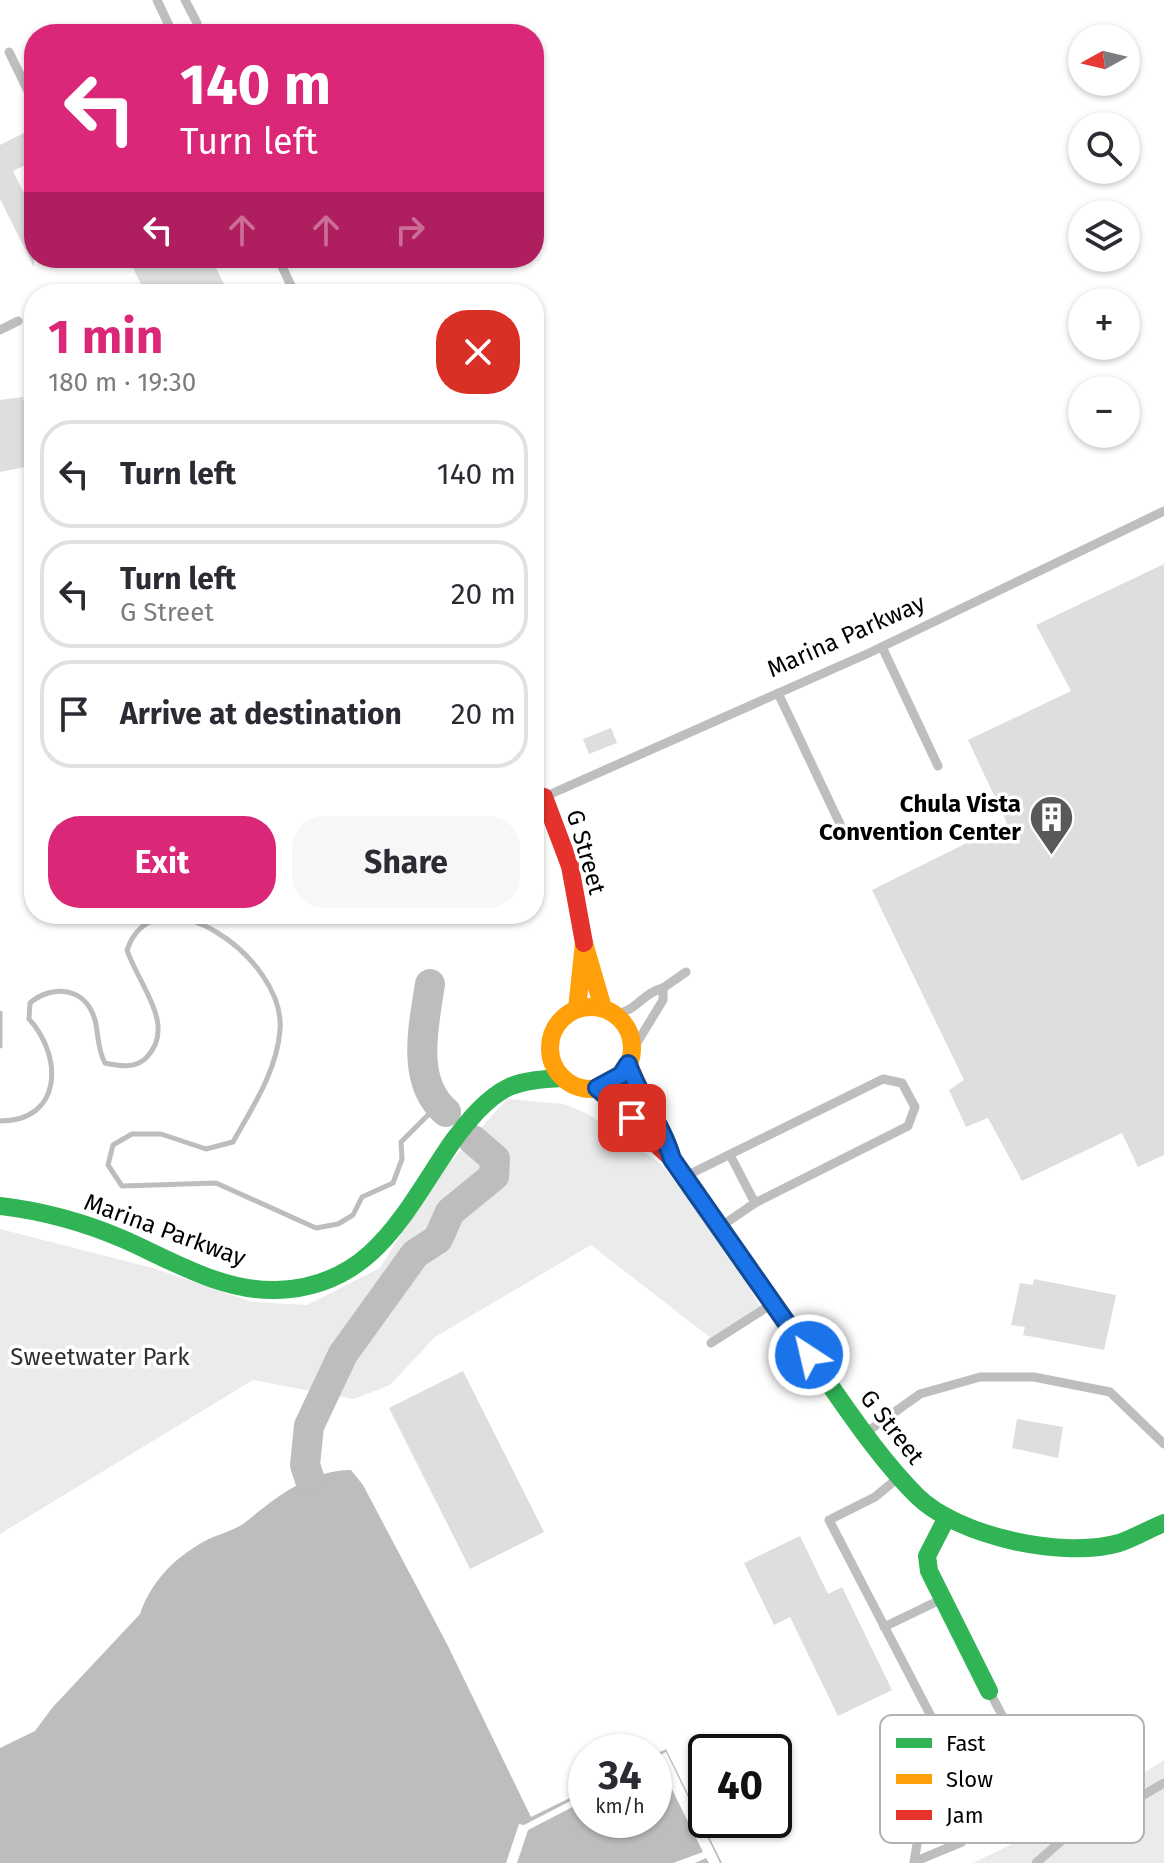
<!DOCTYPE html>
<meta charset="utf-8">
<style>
:root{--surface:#fff;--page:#f7f7f7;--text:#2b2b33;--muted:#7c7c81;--line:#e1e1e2;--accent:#db2777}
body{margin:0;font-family:"Fira Sans",sans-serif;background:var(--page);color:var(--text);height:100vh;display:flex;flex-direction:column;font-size:30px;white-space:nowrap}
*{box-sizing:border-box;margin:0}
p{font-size:26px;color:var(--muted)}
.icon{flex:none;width:44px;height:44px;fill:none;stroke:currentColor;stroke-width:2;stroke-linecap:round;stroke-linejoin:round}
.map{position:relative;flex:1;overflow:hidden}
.details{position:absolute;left:24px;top:284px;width:520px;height:640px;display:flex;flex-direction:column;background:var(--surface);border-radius:32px;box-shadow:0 2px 6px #0004}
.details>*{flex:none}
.hud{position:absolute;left:24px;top:24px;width:520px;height:244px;border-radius:32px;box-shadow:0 2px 6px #0004;background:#db2777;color:#fff;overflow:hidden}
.needle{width:52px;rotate:262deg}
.fabs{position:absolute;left:1068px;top:24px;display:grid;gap:16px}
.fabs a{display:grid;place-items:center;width:72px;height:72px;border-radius:50%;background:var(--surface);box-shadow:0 2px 6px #0004;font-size:40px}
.speed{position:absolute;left:568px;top:1734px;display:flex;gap:16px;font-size:40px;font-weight:700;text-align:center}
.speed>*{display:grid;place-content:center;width:104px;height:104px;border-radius:50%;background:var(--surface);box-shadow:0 2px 6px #0004;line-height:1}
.speed small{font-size:20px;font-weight:400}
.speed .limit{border:4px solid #111;border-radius:12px;background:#fff;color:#111}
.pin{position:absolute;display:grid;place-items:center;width:68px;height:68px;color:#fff;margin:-34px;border-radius:16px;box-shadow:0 4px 12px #0006}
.me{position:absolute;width:88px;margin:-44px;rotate:325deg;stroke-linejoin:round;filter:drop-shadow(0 0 6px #0008)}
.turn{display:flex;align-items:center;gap:28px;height:168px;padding:0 24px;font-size:36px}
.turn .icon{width:104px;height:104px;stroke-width:2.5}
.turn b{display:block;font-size:56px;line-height:68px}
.lanes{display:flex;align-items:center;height:76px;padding:0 24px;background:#0003;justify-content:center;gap:40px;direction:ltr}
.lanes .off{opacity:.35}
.round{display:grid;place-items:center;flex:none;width:84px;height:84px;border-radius:32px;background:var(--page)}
.headline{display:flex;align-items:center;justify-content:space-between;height:136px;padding:0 24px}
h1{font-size:48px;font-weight:700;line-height:60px;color:var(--accent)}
.button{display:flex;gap:16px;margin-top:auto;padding:16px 24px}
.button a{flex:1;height:92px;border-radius:32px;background:var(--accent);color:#fff;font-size:32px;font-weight:700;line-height:92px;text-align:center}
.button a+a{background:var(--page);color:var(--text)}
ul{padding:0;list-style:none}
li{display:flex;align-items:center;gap:24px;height:108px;margin:0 16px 12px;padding:0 8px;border:4px solid var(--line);border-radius:32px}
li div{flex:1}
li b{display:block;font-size:30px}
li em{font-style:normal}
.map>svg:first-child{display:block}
.green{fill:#ebebeb}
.water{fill:#bdbdbd}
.pier{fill:#fff}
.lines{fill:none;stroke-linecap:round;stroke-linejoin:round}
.stream{stroke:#bdbdbd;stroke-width:5}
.river{stroke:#bdbdbd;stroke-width:30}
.building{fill:#dedede}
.lane{stroke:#bebebe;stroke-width:9}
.fast{stroke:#30b455;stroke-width:18}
.slow{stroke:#ff9f0a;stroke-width:18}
.jam{stroke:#e5322d;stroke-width:18}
.route-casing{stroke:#114b97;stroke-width:20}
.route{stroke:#1a73e8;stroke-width:14}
.labels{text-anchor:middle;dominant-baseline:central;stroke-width:7;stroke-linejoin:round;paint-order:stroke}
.street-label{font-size:24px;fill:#000;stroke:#fff}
.poi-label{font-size:24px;font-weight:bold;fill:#000;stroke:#fff;text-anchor:end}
.park-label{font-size:24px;fill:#313131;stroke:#fff}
.key{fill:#fff;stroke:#b2b2b2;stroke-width:2}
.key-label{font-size:22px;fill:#000}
</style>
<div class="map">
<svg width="1164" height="1863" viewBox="0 0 1164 1863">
<rect width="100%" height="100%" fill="#fff"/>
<g class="green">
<path d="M507,1099l57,5 24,10 73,50 62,77 38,67 -49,31 -121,-94 -156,92 -45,48 -36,14 -101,-19 -253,154v-305l153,39 99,34 55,3 73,-37 55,-89z"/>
<path d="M1164,1760v103h-191l45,-22 -7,-16 46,-24 12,19z"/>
</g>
<path class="water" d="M351,1470l12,15 84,159 84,173 55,-27v30h68v-65l12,-6 56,114h-722v-115l35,-17 17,-23 88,-94c11,-32 33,-55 63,-72 14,-8 32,-11 44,-21 29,-24 64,-51 104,-51z"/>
<g class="pier">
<path d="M666,1752l54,111h-11l-3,-5 -11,5h-22l30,-11 -44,-89 -5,2v-7z"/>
<path d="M586,1793v7l-58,30 -11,33h-11l13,-39 5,1z"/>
</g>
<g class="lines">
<g class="stream">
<path d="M0,1013v33"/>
<path d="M0,1121c63,0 63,-65 29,-102l1,-16c22,-19 56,-16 65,17 4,16 2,28 10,43 14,3 30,6 41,-5 32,-32 -8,-74 -19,-108 29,-82 159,8 153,80 -3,41 -28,78 -47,112l-27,7 -45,-15h-29l-19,11 -5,20 14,21 94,-3 100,45 22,-4 15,-9 9,-18 31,-14 9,-24 -1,-17 36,-36"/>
</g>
<g class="river">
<path d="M430,984c-6,40 -20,98 16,128"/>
<path d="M310,1480l-5,-15 4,-39 34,-72 72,-100 23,-15 12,-27 44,-36 1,-17 -22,-19"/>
</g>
</g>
<g class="building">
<path d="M34,128v33l-21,10 21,43v53l-34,-68v-54z"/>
<path d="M139,258h72l18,36h-83l-16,-32z"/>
<path d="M23,397l11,68 -34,7v-72z"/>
<path d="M1164,564v591l-26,12 -16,-34 -100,48 -34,-63 -22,9 -17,-37 15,-10 -92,-190 135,-67 -39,-83 103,-49 -35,-66z"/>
<path d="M611,728l6,15 -28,11 -6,-15z"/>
<path d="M1034,1279l82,16 -12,55 -81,-15 2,-8 -14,-2 9,-42 13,2z"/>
<path d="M463,1371l81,161 -74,37 -81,-161z"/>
<path d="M1017,1419l46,8 -5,31 -46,-10z"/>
<path d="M800,1536l28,58 14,-7 50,103 -54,26 -48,-99 -16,8 -30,-62z"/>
</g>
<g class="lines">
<g class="lane">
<path d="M157,0l16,34"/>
<path d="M185,0l12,23"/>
<path d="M9,52l22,45"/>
<path d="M278,258l17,36"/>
<path d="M0,330l18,-9"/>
<path d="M882,647l56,119"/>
<path d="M778,693l62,131"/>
<path d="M534,776l10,21 325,-144 295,-142"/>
<path d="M663,988l23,-16"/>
<path d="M615,1014c21,-2 27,-21 48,-26v12l-31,51"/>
<path d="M730,1155l25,48"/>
<path d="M686,1176l197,-97 19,4 13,24 -7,19 -153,77 -35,24"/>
<path d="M711,1343l61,-39"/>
<path d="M864,1434l56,-40 60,-17h54l76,15 54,52"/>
<path d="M899,1477l-24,20 -46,23 144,277 -11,45 -48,20 16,-94 20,-15"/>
<path d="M884,1627l58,-28"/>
<path d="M990,1693c21,34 52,125 97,126 19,1 59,-26 77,-36"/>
<path d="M973,1797l45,-27 5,-17"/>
<path d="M1036,1863l24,-21 15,-25"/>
</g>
<g class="fast">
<path d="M0,1206c43,5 83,16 123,33 48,21 99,53 154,51 97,-3 128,-80 176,-149 15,-20 33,-43 56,-54 17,-7 36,-8 54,-9"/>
<path d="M827,1381c28,40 56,81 90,115 42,41 147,63 202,47 15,-5 30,-14 45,-20"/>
<path d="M947,1517l-20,39 2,15 60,120"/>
</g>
<g class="slow">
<circle cx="591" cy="1048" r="41"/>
<path d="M577,1009l7,-66 19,65"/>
<path d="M628,1064l42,88"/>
</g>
<g class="jam">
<path d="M544,797l26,69 14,77"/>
<path d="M597,1088l75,71 155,222"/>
</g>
</g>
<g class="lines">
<defs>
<path id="route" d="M632,1118l-35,-30 24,-13 7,-11c11,34 34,60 44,95l137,196"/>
</defs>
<use href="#route" class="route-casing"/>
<use href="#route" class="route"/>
</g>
<defs>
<symbol id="building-pin" viewBox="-11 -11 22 30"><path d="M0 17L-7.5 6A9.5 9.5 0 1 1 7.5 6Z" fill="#595959" stroke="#fff"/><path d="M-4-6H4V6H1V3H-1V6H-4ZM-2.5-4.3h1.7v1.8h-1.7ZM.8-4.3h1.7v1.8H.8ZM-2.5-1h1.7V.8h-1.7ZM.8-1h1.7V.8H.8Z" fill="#fff"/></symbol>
</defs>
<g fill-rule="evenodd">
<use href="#building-pin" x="1026" y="792" width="51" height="69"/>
</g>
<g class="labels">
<g class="street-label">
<text transform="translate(846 636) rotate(-24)">Marina Parkway</text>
<text transform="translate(586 852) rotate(74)">G Street</text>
<text transform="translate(165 1230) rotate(20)">Marina Parkway</text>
<text transform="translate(892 1427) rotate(52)">G Street</text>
</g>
<g class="poi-label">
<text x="1021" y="804">Chula Vista<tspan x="1021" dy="28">Convention Center</tspan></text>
</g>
<g class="park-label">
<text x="100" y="1357">Sweetwater Park</text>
</g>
</g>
<rect x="880" y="1715" width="264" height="128" rx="12" class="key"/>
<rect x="896" y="1738" width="36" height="10" fill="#30b455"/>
<rect x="896" y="1774" width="36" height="10" fill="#ff9f0a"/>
<rect x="896" y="1810" width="36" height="10" fill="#e5322d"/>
<g class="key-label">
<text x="946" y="1751">Fast</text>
<text x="946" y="1787">Slow</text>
<text x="946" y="1823">Jam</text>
</g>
</svg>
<div class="fabs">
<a><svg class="needle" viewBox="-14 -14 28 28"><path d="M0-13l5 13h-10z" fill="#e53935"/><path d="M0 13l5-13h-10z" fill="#7c7c81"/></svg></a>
<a><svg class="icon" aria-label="search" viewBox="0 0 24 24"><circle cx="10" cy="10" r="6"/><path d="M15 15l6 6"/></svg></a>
<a><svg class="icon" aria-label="layers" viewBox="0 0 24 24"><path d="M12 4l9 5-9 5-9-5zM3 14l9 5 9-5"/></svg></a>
<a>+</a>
<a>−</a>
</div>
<div class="speed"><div>34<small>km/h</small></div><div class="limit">40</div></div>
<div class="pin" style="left:632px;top:1118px;background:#d93025"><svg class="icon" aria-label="arrive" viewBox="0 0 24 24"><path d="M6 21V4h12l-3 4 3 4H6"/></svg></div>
<svg class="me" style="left:809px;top:1355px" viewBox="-20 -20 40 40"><circle r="17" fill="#1a73e8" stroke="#fff" stroke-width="3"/><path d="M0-11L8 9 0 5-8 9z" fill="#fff"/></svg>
<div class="hud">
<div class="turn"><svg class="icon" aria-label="left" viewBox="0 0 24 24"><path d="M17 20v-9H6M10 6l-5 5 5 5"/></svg><div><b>140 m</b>Turn left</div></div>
<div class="lanes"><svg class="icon" aria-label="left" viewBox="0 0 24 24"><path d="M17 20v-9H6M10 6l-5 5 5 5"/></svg><svg class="icon off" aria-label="ahead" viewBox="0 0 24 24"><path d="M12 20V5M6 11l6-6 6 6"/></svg><svg class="icon off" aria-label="ahead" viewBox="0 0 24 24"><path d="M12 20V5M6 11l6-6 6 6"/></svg><svg class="icon off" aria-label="right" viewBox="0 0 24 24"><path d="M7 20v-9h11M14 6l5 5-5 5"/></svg></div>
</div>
<section class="details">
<div class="headline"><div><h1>1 min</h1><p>180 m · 19:30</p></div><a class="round" style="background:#d93025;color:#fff"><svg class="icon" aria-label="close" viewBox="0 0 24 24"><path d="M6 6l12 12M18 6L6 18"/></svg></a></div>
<ul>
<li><svg class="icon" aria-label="left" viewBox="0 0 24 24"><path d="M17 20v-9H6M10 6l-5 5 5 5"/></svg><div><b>Turn left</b></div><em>140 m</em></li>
<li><svg class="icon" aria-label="left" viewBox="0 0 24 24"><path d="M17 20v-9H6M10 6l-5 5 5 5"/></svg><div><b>Turn left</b><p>G Street</p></div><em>20 m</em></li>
<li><svg class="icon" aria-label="arrive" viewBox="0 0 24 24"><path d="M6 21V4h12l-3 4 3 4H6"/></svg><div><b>Arrive at destination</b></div><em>20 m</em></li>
</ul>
<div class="button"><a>Exit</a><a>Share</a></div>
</section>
</div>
